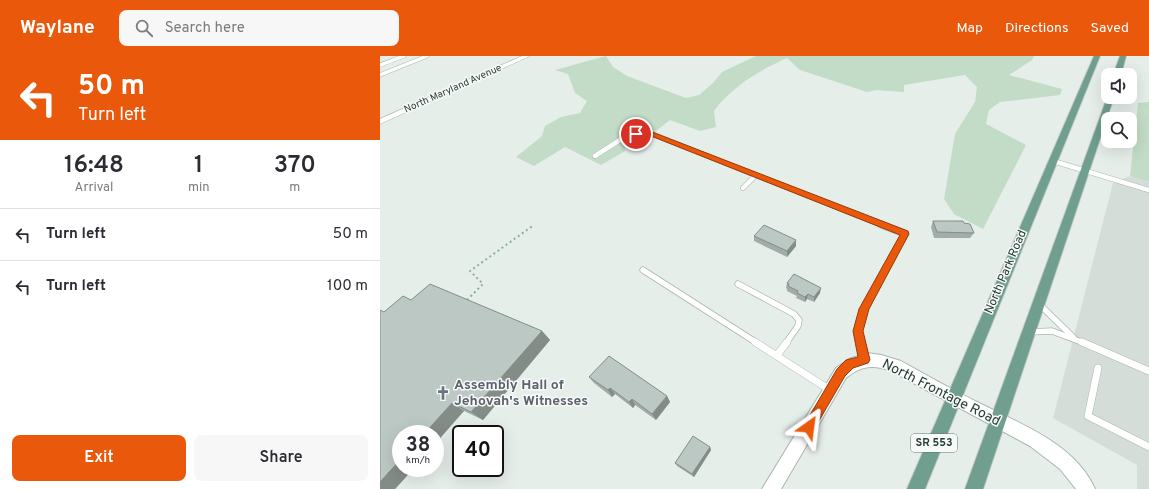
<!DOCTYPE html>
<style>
:root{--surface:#fff;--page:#f7f7f7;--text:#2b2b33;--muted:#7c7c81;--line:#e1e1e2;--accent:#ea580c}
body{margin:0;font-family:Overpass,sans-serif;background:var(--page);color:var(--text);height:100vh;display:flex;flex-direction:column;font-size:15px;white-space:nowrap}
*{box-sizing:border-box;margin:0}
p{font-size:13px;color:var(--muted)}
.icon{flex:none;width:22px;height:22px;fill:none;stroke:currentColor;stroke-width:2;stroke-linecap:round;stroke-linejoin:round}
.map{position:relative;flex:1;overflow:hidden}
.panel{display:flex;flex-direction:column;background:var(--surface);width:380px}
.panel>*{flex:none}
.top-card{background:#ea580c;color:#fff;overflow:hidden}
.tools{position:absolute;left:721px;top:12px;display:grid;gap:8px}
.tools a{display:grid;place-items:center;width:36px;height:36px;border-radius:8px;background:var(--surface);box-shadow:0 4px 16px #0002;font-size:20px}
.speed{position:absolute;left:12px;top:369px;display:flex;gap:8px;font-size:20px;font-weight:700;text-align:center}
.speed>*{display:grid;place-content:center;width:52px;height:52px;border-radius:50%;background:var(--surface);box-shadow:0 4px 16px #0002;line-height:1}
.speed small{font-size:10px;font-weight:400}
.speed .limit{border:2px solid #111;border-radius:6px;background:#fff;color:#111}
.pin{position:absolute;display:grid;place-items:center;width:34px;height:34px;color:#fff;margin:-17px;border:2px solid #fff;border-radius:50%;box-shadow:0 1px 4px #0007}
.me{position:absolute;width:44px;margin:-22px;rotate:31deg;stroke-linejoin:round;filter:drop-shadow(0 0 3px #0008)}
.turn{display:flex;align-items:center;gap:14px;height:84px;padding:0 12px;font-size:18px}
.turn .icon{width:52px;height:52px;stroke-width:2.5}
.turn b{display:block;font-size:28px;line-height:34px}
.eta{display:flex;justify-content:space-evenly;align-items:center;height:68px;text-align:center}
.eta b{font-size:24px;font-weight:600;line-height:28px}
.button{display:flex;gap:8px;margin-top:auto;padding:8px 12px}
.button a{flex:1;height:46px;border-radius:8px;background:var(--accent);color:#fff;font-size:16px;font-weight:600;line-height:46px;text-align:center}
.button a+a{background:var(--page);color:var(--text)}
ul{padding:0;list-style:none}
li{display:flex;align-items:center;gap:12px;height:52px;padding:0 12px;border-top:1px solid var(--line)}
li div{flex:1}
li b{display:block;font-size:15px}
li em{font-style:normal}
header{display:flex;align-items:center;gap:24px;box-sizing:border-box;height:56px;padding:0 20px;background:var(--accent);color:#fff}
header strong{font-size:19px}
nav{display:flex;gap:22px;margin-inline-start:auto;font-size:14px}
.search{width:280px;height:36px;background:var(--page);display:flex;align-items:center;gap:10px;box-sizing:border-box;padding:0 14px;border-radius:8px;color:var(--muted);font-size:15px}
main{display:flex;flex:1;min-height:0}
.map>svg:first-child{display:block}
.built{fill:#d5ddd9}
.green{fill:#c2dcc7}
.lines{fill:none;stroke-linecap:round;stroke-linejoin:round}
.service-far3-casing{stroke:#a9b6b0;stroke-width:4.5}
.service-far2-casing{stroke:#a9b6b0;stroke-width:5.5}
.service-far1-casing{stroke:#a9b6b0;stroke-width:7}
.service-casing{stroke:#a9b6b0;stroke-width:8}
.minor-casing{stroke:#a9b6b0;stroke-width:1}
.tertiary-casing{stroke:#a9b6b0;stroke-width:2}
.primary-casing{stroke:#c3c9c7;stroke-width:2}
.path{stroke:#8aaea0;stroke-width:2;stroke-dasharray:2 3;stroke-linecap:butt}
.service-far3{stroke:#fff;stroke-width:3.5}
.service-far2{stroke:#fff;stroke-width:4.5}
.service-far1{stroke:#fff;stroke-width:5.5}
.service{stroke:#fff;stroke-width:7}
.minor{fill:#fff;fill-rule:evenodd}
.tertiary{fill:#fff;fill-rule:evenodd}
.primary{fill:#709e8f;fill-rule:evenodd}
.wall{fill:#a2aca8}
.shaded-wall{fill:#848c88}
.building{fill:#bcc8c3;stroke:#848c88}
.route{fill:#ea580c;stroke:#983908}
.labels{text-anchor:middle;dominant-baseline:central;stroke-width:3;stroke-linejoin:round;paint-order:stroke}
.far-street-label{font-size:10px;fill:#273e36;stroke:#f7faf8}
.shield{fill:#f7faf8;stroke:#657670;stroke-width:1}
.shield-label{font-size:11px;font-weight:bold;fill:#273e36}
.street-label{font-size:12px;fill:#273e36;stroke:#f7faf8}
.near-worship-label{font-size:14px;font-weight:bold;fill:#5b616d;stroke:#f7faf8;text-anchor:start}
.near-street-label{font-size:14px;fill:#273e36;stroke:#f7faf8}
</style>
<header>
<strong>Waylane</strong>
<div class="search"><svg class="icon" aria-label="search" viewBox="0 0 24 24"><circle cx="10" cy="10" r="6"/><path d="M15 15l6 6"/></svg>Search here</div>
<nav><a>Map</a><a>Directions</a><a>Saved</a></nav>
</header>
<main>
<section class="panel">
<div class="top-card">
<div class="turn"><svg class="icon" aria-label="left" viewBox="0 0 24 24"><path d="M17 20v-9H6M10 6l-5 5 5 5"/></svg><div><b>50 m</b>Turn left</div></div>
</div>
<div class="eta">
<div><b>16:48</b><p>Arrival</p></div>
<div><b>1</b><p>min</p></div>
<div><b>370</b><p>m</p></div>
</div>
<ul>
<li><svg class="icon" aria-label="left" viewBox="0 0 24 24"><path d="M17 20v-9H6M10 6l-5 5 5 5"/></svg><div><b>Turn left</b></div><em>50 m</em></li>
<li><svg class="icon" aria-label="left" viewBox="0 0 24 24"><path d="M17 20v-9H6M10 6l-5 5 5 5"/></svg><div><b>Turn left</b></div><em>100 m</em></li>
</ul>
<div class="button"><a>Exit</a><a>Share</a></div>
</section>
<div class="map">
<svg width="769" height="433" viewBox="0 0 769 433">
<rect width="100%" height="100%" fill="#e6eeea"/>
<path class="built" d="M750,120l19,6v307h-12v-24l-84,-47 60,-235z"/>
<g class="green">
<path d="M226,0l7,11 14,9 59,22 13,-3 14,-12 9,-11 34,-16h278l-2,4 -23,15 53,14 -2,6 -60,7 -11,8 -3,14 40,21 -43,84 -29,-15 -10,-15 11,-65 20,-32 2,-15 -12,-12 -61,10v7l-28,-2 -9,2 -67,-22 -13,-12c-27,12 -56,29 -73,53l2,16 -16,4 -30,-11 -18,14 -28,3 1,14 -24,14 -36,-18 -31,19 -18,-9 26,-21 3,-10 16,-9 19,-4 7,-12 -12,-8 -7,-19 -13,-4z"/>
<path d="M769,46v80l-19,-6 8,-73z"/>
</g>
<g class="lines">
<defs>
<g id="service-far3">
<path d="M0,9l24,-9"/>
<path d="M0,19l47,-19"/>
</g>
<g id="service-far2">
<path d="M215,100l28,-18 24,-6 237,94"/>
<path d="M673,105l96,29"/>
<path d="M363,132l13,-13"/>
</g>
<g id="service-far1">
<path d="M263,214l114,73"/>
<path d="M358,228l56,30 5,6 -1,6 -12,17"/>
<path d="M659,248l34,33"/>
<path d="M649,276l23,-1 32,12"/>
<path d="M481,287l-3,-12 6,-22 41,-75 -24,-9"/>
</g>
<g id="service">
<path d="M375,286l75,48"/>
<path d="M481,286l4,18"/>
<path d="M702,286l67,29"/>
<path d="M397,299l10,-13"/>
<path d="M718,312l-10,48 61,31"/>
</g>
<path id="minor" d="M142,0h8l-150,68v-5z"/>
<path id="tertiary" d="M487,297l14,2 20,6c25,14 50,28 76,41 41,21 98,41 118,87h-19l-16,-20 -30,-23 -139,-75c-18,-7 -31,-5 -45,7l-65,111h-19l74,-121 13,-9z"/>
<g id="primary">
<path d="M714,0h6l-175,433h-18z"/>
<path d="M740,0h6l-5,19h-8z"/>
<path d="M728,39v2h6l-131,392h-18z"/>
</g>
</defs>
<use href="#service-far3" class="service-far3-casing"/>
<use href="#service-far2" class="service-far2-casing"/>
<use href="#service-far1" class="service-far1-casing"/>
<use href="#service" class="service-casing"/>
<use href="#minor" class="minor-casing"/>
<use href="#tertiary" class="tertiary-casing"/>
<use href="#primary" class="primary-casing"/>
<path class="path" d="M87,244l16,-16 -13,-13 61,-44 -2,-2"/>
<use href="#service-far3" class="service-far3"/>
<use href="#service-far2" class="service-far2"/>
<use href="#service-far1" class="service-far1"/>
<use href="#service" class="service"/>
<use href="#minor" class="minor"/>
<use href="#tertiary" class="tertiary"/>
<use href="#primary" class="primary"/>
</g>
<g class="wall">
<path d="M553,165l31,2 10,10 -4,5h-36l-3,-11z"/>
<path d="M374,180l42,10 -9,11 -33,-16z"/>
<path d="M407,227l33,10 -6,9 -7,-3 -2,3 -9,-4 1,-2 -10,-5v-2l-1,-1z"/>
<path d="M31,244l131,31 8,9 -67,80 -19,-9 -63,57h13l-19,21h-15l4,-177z"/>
<path d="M209,321l78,19 3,6 -14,18 -21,-15 -2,3 -18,-14 -3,3 -18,-14z"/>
<path d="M330,391l1,3 -17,27 -17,-11 -2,-3z"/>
</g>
<g class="shaded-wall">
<path d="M416,184v6l-9,11v-6z"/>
<path d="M441,232l-1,5 -6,9v-5z"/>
<path d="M428,238l-1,5 -2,3v-5z"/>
<path d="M162,275l8,9 -67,80 -12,-8z"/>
<path d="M230,332l5,6 -3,3 -4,-7z"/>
<path d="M287,340l3,6 -14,18 -4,-6z"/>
<path d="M252,343l3,6 -2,3 -4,-6z"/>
<path d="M72,347l12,8 -29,33v-10h-11z"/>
<path d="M330,391l1,3 -17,27 -2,-3z"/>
<path d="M21,403v9h13l-19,21h-15v-7z"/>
</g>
<g class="building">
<path d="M553,165h30l1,2 6,1 4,9 -37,-1z"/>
<path d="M384,169l32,15 -9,11 -33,-15z"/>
<path d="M414,218l27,14 -7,9 -6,-3 -3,3 -8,-4 1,-2 -10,-5 1,-2 -2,-1z"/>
<path d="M50,228l112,47 -71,81 -19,-9 -28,31h-23v25l-21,23v-172l4,2 19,-16 8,4z"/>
<path d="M229,300l58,40 -15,18 -20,-15 -3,3 -19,-14 -2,2 -19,-13z"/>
<path d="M313,380l17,11 -18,27 -17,-11z"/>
</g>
<path class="route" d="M267,74l261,101 1,3 -40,75 -6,22 7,29 -2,3 -15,5 -8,8 -32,55 -4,2 -5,-2 -1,-4 34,-58 9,-9 12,-3 -5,-26 6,-22 41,-74 -254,-101 -10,2 -4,-2z"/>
<defs>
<symbol id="church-bare" viewBox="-9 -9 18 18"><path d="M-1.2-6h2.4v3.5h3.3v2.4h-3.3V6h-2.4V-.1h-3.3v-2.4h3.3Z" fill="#6b7280" stroke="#f7faf8" stroke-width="2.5" paint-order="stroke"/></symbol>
</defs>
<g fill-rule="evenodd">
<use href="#church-bare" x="53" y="327" width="20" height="20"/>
</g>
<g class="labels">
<g class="far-street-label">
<text transform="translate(73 33) rotate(-24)">North Maryland Avenue</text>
</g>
<rect class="shield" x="531" y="378" width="46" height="18" rx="3"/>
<g class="shield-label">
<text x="554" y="387">SR 553</text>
</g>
<g class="street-label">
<text transform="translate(626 216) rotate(-67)">North Park Road</text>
</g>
<g class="near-worship-label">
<text x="74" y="329">Assembly Hall of<tspan x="74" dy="16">Jehovah's Witnesses</tspan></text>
</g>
<g class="near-street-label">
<text transform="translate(561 337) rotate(27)">North Frontage Road</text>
</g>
</g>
</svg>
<div class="tools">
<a><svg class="icon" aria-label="sound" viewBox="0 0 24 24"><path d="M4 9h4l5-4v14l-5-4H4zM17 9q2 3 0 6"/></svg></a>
<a><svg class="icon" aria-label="search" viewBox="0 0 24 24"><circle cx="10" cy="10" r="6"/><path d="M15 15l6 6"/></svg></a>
</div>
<div class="speed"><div>38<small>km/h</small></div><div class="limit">40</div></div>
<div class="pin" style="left:256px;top:78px;background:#d93025"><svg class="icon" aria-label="arrive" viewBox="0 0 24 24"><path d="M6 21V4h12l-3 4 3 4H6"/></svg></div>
<svg class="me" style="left:429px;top:371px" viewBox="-20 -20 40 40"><path d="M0-17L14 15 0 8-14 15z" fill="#ea580c" stroke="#fff" stroke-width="4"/></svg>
</div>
</main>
